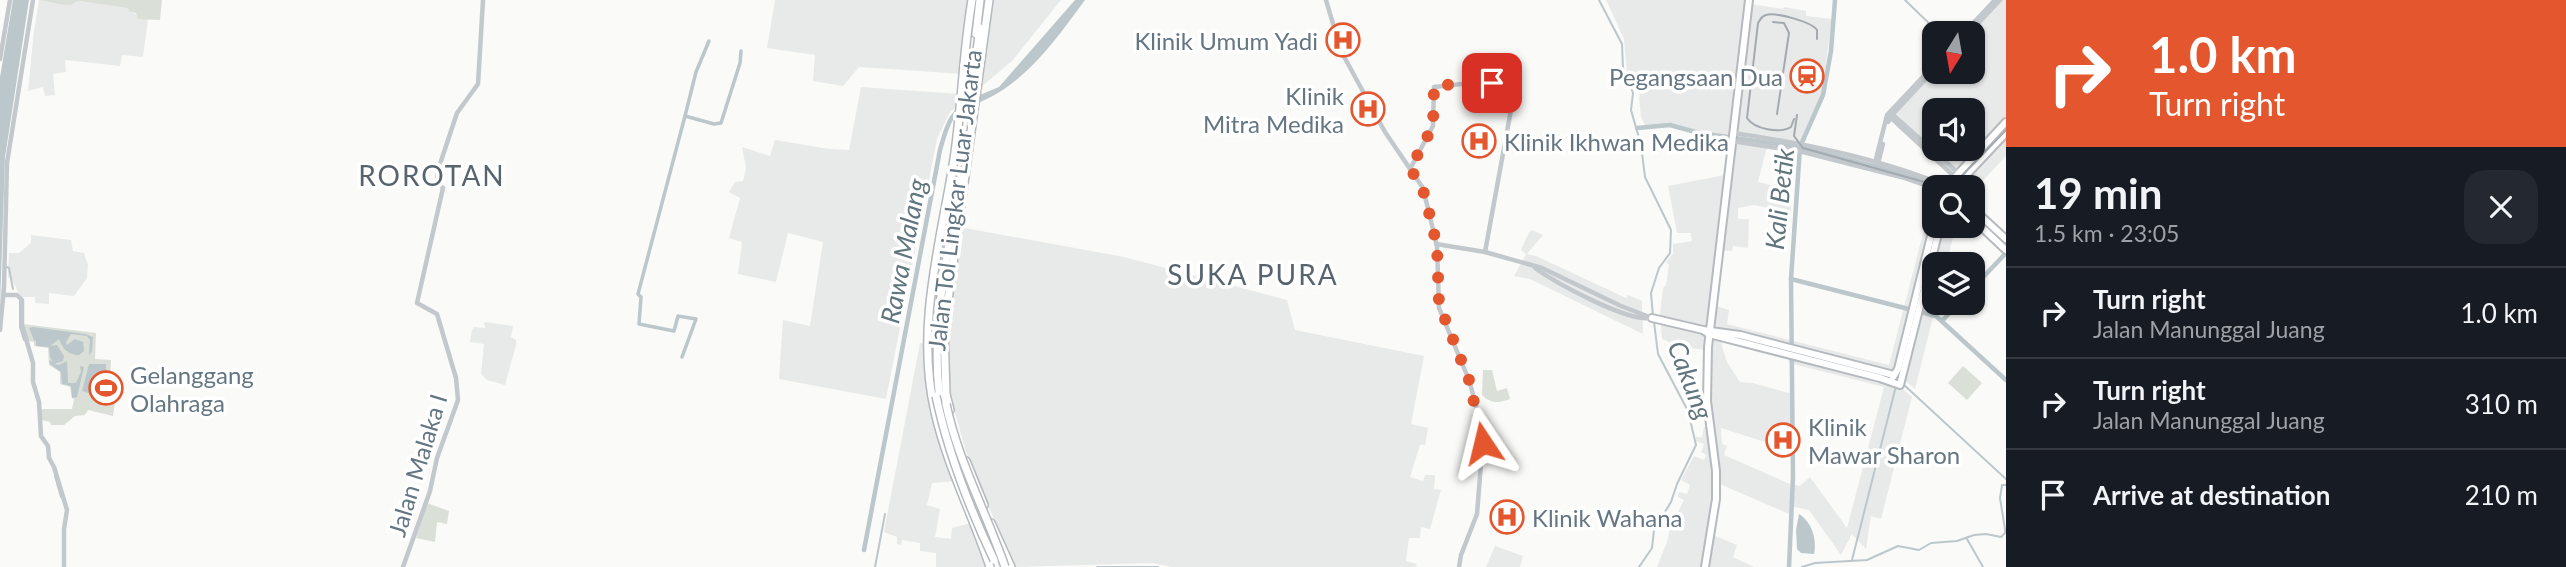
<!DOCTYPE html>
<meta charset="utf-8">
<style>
:root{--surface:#171b24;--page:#242831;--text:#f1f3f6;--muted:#9ea1a6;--line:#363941}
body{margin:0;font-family:Lato,sans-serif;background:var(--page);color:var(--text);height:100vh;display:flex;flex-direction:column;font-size:26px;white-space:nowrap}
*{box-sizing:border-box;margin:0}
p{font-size:23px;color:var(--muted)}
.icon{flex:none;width:38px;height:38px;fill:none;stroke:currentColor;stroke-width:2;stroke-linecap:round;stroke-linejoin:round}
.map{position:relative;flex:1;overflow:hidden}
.drawer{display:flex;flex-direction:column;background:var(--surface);width:560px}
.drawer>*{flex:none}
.guide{background:#e4572e;color:#fff;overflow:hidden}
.needle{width:46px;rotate:191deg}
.fabs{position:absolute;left:1922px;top:21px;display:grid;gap:14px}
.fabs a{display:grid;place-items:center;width:63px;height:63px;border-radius:14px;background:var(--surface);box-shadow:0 2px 5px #0004;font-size:35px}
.pin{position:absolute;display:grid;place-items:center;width:60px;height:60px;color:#fff;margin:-30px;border-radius:14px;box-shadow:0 4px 10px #0006}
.me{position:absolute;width:77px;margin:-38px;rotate:350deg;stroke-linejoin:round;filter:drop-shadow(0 0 5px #0008)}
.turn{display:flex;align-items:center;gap:24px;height:147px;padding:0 28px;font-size:32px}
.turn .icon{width:91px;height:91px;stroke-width:2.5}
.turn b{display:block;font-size:49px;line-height:60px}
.round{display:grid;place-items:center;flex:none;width:74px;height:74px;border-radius:21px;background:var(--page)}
.head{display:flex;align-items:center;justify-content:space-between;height:119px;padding:0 28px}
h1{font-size:42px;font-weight:700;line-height:52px}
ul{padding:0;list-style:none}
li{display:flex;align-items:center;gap:21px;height:91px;padding:0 28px;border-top:2px solid var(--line)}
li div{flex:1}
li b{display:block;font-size:26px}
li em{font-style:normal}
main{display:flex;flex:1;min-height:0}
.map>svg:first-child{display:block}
.built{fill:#e8e9e9;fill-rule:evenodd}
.green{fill:#dadfd7}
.water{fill:#bbc7cb}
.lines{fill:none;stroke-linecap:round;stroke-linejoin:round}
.stream{stroke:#bbc7cb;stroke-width:2}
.canal{stroke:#bbc7cb;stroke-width:3.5}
.river{stroke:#bbc7cb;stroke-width:4.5}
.major-casing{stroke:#b5babe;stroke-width:10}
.highway-casing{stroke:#b4b9bd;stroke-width:10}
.minor{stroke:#c3c8cc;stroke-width:4.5}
.major{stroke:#fff;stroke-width:6}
.highway{stroke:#fff;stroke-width:7}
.tram{stroke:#a2aab0;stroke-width:2}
.highway-bridge-casing{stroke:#b4b9bd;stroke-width:10;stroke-linecap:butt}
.highway-bridge{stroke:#fff;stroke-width:7}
.route{stroke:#e4572e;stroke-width:12;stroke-dasharray:0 21.6}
.labels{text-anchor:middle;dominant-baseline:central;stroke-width:7;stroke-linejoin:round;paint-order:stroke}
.poi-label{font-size:24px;fill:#657683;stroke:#fff;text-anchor:start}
.street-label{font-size:24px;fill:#657683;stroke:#fff}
.water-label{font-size:26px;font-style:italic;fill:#60757c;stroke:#fff}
.quarter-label{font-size:28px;letter-spacing:2px;fill:#57646e;stroke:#fff}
</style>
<main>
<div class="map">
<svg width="2006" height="567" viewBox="0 0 2006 567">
<rect width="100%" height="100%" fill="#fafaf8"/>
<g class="built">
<path d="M39,0l24,5h8l7,-4 49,7 3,4 18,7 -5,38 -21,-2 -2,11 -55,-6 1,12 -13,2 2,21 -10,1 -2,-9 -15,4 6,-60z"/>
<path d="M775,0h199l-11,74 -104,-7 -16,19 -30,-5 2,-26 -48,-7z"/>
<path d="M987,0h74l-49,61 -31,26z"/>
<path d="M1606,0h144v4l33,5 1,-2 22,4v5l26,3 -11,79 -22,45 -65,-10 -1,5 35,5 -10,39 34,8 -2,32 -17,-1 1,-12 -20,-4 -16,3v11h11l-1,29 -15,-2 -1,5 -16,-1 -6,54 19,6 -2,14 162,41 45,-174v31l-40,159 18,16 -31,122 -10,-3 -5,33 -14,-15 -11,21 -32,-45 -19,-4 -1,8 -74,-32 -7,51 29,12 -4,12 21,10h-97l10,-25 3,-14 14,-28 -6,-3 1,-5 8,2 3,-9 -9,-5 13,-24 10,4 2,-5 -5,-3 3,-8 -8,-3v-4h6l2,-10 9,-2 -7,-44 2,-31 -38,-4 1,-3 -9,-4 -2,-25 3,-26 3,-3 3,-20 -3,-3 7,-8v-10l19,-3 -1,-8h-14l-9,-47 57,-11 5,-37 -32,-4 -28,-8 -24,1 -5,-10 -2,-19 3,-17 -4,-8 -11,1 -3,-35zM1720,340l68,18 1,5 95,24 -37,141 -37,-51 -10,9 -10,-2 -66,-29 3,-9 -5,-2 -1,-16 72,23 -1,-57 -39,-11 -13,-1 -13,-20z"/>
<path d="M2001,0h5v120l-46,49h-4l-61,-56 39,-41h38v-39h-2zM1934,110h38v39h-38z"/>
<path d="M861,87l99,7 -1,11 -9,7 -13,27 -51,260 -107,-20 4,-59 27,6 13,-84 -35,-9 -12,49 -38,-8 4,-32 -13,-4 11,-40 -11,-6 6,-10 8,-1 3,-13 -4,-21 28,9 5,-16 54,9 20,1z"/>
<path d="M2006,134v22l-34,36v-5h-15z"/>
<path d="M1941,226h15l-10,38h-12v39h3l-3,9 -14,-3z"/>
<path d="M959,227l165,30 163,43 8,30 129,26 -13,68 17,4 -3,17h-5l-10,32 13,4 2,-6h10l-1,14 7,1 -11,39 -9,-2 -1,11h-11l-3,23 11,3 -1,3h-244l-20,-4 -138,4 -48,-115 -16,-57 -4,-64z"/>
<path d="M1532,230l11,5 -16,19 9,2 90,42 2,-3 14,6 1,33 -113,-55 -16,-3 12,-22 -5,-4 8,-18z"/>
<path d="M31,235l40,5 2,11 11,2 4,12 -1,13 -13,18 -25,-3v11l-14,-1v-6h-13l-4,-5 -6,-13 -4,-2 1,-24h10l12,-10z"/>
<path d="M1918,314l15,3 -18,72 -13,-11z"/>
<path d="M484,322l29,4 -2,11 5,3v5l-11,40 -18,-5 -6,-6 3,-30 -14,-2 2,-12 2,-3 11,1z"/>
<path d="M920,343l8,2 4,43 26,93 -26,2 -5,22 13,4 -5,28 16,2 1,-11 22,-6 18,45h-56v-14l-16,-2v-8l-18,-3 -1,5 -4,-1v-7l-13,-5z"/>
<path d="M1495,546l28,10 -3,11h-34z"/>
</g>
<g class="green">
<path d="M39,0h123l-2,20 -22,-1 -2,-6 -6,-1 -3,-4 -49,-7 -7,4h-8z"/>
<path d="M23,324l73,9 -1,26 16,1 -1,19 8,1 -5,36 -25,-6 -3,5 -10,1 -11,9h-13l-1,-3 -9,-2v-11h31l2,-10 -2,-1 -2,-11 -10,-3v-12l-11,-7 -1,-17 -14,-2v-4l-7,-1z"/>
<path d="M1963,366l19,17 -15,17 -19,-17z"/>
<path d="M1483,370h9l5,21 10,-3 3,11c-12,4 -19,5 -28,-4z"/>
<path d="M427,503l22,8 -2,13 -10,-2 -2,20 -19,-4z"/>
</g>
<g class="water">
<path d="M13,0h16l-24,157 -5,150v-230z"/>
<path d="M1075,0h10c-28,38 -60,84 -105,102v-7l19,-8z"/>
<path d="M33,327l52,7 8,3 -1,14 -3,4 1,-15 -3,-4 -16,-2 -5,8 1,3 8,-6 8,3 1,9 -5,4c-13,0 -17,-9 -20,-16l-9,7 7,-1 7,11 -1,5 -9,3 5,1 8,-4 1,22h8l5,-11 -1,-6 4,1 -7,30 -5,1 -1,-12 -9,-2 -1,-12 -11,-8 -1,-4 4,2 -3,-5 -1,-10 -13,-1v-5l-2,-1 -5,-12z"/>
<path d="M89,364h17v14l-6,-1 -4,18 -14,-4z"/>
<path d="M1799,514c13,8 18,26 15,40l-13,-1 -4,-4 -1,-19z"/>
</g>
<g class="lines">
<g class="stream">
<path d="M1599,0l23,44 1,24 10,25 -2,17 10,35 4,32 26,53 -1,23 -11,15 -8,25 2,23"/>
<path d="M1905,0l34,33"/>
<path d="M7,267l2,1 4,21"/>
<path d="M20,301v26l4,13"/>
<path d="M1874,373l25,7"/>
<path d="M1903,384l103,95"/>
<path d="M55,476l6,21"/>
<path d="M1967,539l16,28"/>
<path d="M1852,560l44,-174"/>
<path d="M875,567l10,-53"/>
<path d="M1097,567h61"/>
<path d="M1639,567l13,-19 2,-18 17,-28 6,-18 19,-39 -8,-34 -30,-57 -4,-32"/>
<path d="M1802,567l13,-4 52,-3 31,-14 21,4 12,-7 26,-2 17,-6 12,-1 15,3 4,-4v-4l-5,-31 2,-13h4"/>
</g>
<g class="canal">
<path d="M685,116l11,-44 13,-31"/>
<path d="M682,357l14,-38 -18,-3 -4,15 -35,-7 2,-27 -3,-3 47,-178 29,8 7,-1 19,-60 1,-12"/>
</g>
<g class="river">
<path d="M1637,128l33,-3 29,8 101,14 111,29 27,11"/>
<path d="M1972,214l34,31"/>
<path d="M1791,279l145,37 70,64"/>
<path d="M1972,289l33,-35"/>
<path d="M1942,321l17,-18"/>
<path d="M864,550l76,-400c7,-24 9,-39 34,-49"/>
<path d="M1789,567l4,-90 -2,-198 9,-132 23,-52 8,-44 4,-51"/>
</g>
<defs>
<g id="major">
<path d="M1946,187l60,-65"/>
<path d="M1955,187l51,-54"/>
<path d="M1972,208l34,31"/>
<path d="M1972,218l34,32"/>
<path d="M1652,318l51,12 37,5 154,40"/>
<path d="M1703,330l6,4 171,44 20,7 40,-159"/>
<path d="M1893,377l5,-8 36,-145"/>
<path d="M1705,567l11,-68v-28l-9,-70 1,-54 41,-347"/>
</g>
<g id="highway">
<path d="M972,0c-9,52 -10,106 -18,159 -13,82 -39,169 -19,253 12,54 38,103 55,155"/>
<path d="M976,34l4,-34"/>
<path d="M975,65l5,-37"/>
<path d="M962,171c-12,68 -31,151 -23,220 4,30 16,60 26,88"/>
<path d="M950,410l-4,-16 -2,-64 45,-330"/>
<path d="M966,461l18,44"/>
<path d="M991,523l20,44"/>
</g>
</defs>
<use href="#major" class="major-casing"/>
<use href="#highway" class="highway-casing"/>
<g class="minor">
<path d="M1326,0l15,51 44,81 38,56 14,58 2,62 30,72 7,25 7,33 -6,76 -16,41 -2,12"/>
<path d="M1964,33l31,-33"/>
<path d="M1969,33l31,-33"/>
<path d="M0,59l10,-59"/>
<path d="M1892,114l64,57h3"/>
<path d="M1888,115l68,63"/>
<path d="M1888,122l5,-8 41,-44"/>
<path d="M1733,133c70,10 148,26 213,53"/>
<path d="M1732,141l71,11 102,26 29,10"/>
<path d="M1875,163l12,-48 47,-50"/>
<path d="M1878,164l5,-20"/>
<path d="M1410,169l23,-43 1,-39 46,-5 35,6 -30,164"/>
<path d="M1436,244l49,8 57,16 79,38 31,12"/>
<path d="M1535,268c21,15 92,54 116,50"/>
<path d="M4,295h13l5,5v25l11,38v19l6,20 2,34 7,10 1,12 5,9 13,43 -3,19v38"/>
<path d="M0,330l4,-43 3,-124 26,-163"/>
<path d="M403,567l27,-76 7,-33 21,-58 -2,-22 -19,-64 -20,-11 26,-115 -6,-6 1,-12 19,-57 21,-29 5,-84"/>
</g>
<use href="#major" class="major"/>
<use href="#highway" class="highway"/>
<g class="tram">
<path d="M1773,22l11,1 5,10 -12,81"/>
<path d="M1797,115l-3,21 9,12 139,39 13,-4 51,-53"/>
<path d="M1794,119l-3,8c-11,7 -37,2 -44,-9l11,-95c3,-4 3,-7 8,-8 10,-3 46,7 51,15v9"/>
</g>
<defs>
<g id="highway-bridge">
<path d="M936,396c12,57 33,111 58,164"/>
<path d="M946,404c12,57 40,108 59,163"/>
</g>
</defs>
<use href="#highway-bridge" class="highway-bridge-casing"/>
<use href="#highway-bridge" class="highway-bridge"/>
</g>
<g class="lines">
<path class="route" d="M1483,443l-14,-63 -30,-76 -2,-58 -12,-50 -5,-13 -10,-14 23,-43 1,-39 24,-4h34"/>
</g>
<defs>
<symbol id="hospital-ring" viewBox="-11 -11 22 22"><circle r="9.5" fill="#fff" stroke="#e4572e" stroke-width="1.5"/><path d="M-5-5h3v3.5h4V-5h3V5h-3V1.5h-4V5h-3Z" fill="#e4572e"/></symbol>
<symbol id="station-ring" viewBox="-11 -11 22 22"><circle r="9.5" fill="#fff" stroke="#e4572e" stroke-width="1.5"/><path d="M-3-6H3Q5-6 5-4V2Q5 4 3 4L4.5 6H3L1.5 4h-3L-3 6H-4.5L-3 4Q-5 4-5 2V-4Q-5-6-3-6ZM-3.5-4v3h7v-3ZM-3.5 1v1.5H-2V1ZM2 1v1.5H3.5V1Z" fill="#e4572e"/></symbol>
<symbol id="stadium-ring" viewBox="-11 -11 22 22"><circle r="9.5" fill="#fff" stroke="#e4572e" stroke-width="1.5"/><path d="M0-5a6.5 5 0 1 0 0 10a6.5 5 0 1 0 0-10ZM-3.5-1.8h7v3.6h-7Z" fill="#e4572e"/></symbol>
</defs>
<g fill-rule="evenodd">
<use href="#hospital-ring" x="1324" y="21" width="38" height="38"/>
<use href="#station-ring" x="1788" y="57" width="38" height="38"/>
<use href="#hospital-ring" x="1349" y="90" width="38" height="38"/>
<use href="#hospital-ring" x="1460" y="122" width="38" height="38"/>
<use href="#stadium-ring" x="87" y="369" width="38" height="38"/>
<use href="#hospital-ring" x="1764" y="421" width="38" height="38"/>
<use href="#hospital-ring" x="1488" y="498" width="38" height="38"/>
</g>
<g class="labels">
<g class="poi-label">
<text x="1318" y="40" text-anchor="end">Klinik Umum Yadi</text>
<text x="1783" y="76" text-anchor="end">Pegangsaan Dua</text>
<text x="1344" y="95" text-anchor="end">Klinik<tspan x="1344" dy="28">Mitra Medika</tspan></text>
<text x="1504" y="141">Klinik Ikhwan Medika</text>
<text x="130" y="374">Gelanggang<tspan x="130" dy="28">Olahraga</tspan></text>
<text x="1808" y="426">Klinik<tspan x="1808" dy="28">Mawar Sharon</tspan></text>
<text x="1532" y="517">Klinik Wahana</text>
</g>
<g class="street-label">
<text transform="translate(954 200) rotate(-83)">Jalan Tol Lingkar Luar Jakarta</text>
<text transform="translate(417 465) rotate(-73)">Jalan Malaka I</text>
</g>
<g class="water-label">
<text transform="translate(1779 199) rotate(-84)">Kali Betik</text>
<text transform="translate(903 251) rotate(-79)">Rawa Malang</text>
<text transform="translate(1691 380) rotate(69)">Cakung</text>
</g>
<g class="quarter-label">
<text x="432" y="175">ROROTAN</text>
<text x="1253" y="274">SUKA PURA</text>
</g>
</g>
</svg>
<div class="fabs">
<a><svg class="needle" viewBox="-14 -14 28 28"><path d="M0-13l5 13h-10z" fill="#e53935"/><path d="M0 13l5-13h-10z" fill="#9ea1a6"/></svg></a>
<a><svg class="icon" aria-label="sound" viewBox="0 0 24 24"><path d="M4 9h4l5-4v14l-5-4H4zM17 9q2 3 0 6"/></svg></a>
<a><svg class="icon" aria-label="search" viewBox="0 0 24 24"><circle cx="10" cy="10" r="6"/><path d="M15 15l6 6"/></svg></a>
<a><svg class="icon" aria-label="layers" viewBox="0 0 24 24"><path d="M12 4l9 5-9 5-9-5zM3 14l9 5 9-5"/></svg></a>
</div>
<div class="pin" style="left:1492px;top:83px;background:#d93025"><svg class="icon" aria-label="arrive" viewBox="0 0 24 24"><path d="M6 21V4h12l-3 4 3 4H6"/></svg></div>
<svg class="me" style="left:1483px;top:443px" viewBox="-20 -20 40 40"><path d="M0-17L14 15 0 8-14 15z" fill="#e4572e" stroke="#fff" stroke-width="4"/></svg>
</div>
<section class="drawer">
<div class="guide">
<div class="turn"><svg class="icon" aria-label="right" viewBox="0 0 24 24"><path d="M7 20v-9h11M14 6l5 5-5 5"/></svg><div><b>1.0 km</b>Turn right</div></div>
</div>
<div class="head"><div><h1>19 min</h1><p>1.5 km · 23:05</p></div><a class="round"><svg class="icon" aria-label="close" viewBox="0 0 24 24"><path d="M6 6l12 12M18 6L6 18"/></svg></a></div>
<ul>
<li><svg class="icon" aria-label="right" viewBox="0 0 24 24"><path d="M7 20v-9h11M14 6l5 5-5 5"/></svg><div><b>Turn right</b><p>Jalan Manunggal Juang</p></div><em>1.0 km</em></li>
<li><svg class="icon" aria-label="right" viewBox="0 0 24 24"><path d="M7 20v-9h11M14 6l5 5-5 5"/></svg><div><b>Turn right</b><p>Jalan Manunggal Juang</p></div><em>310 m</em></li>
<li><svg class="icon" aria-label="arrive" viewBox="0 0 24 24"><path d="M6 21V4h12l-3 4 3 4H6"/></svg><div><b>Arrive at destination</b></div><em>210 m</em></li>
</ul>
</section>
</main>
